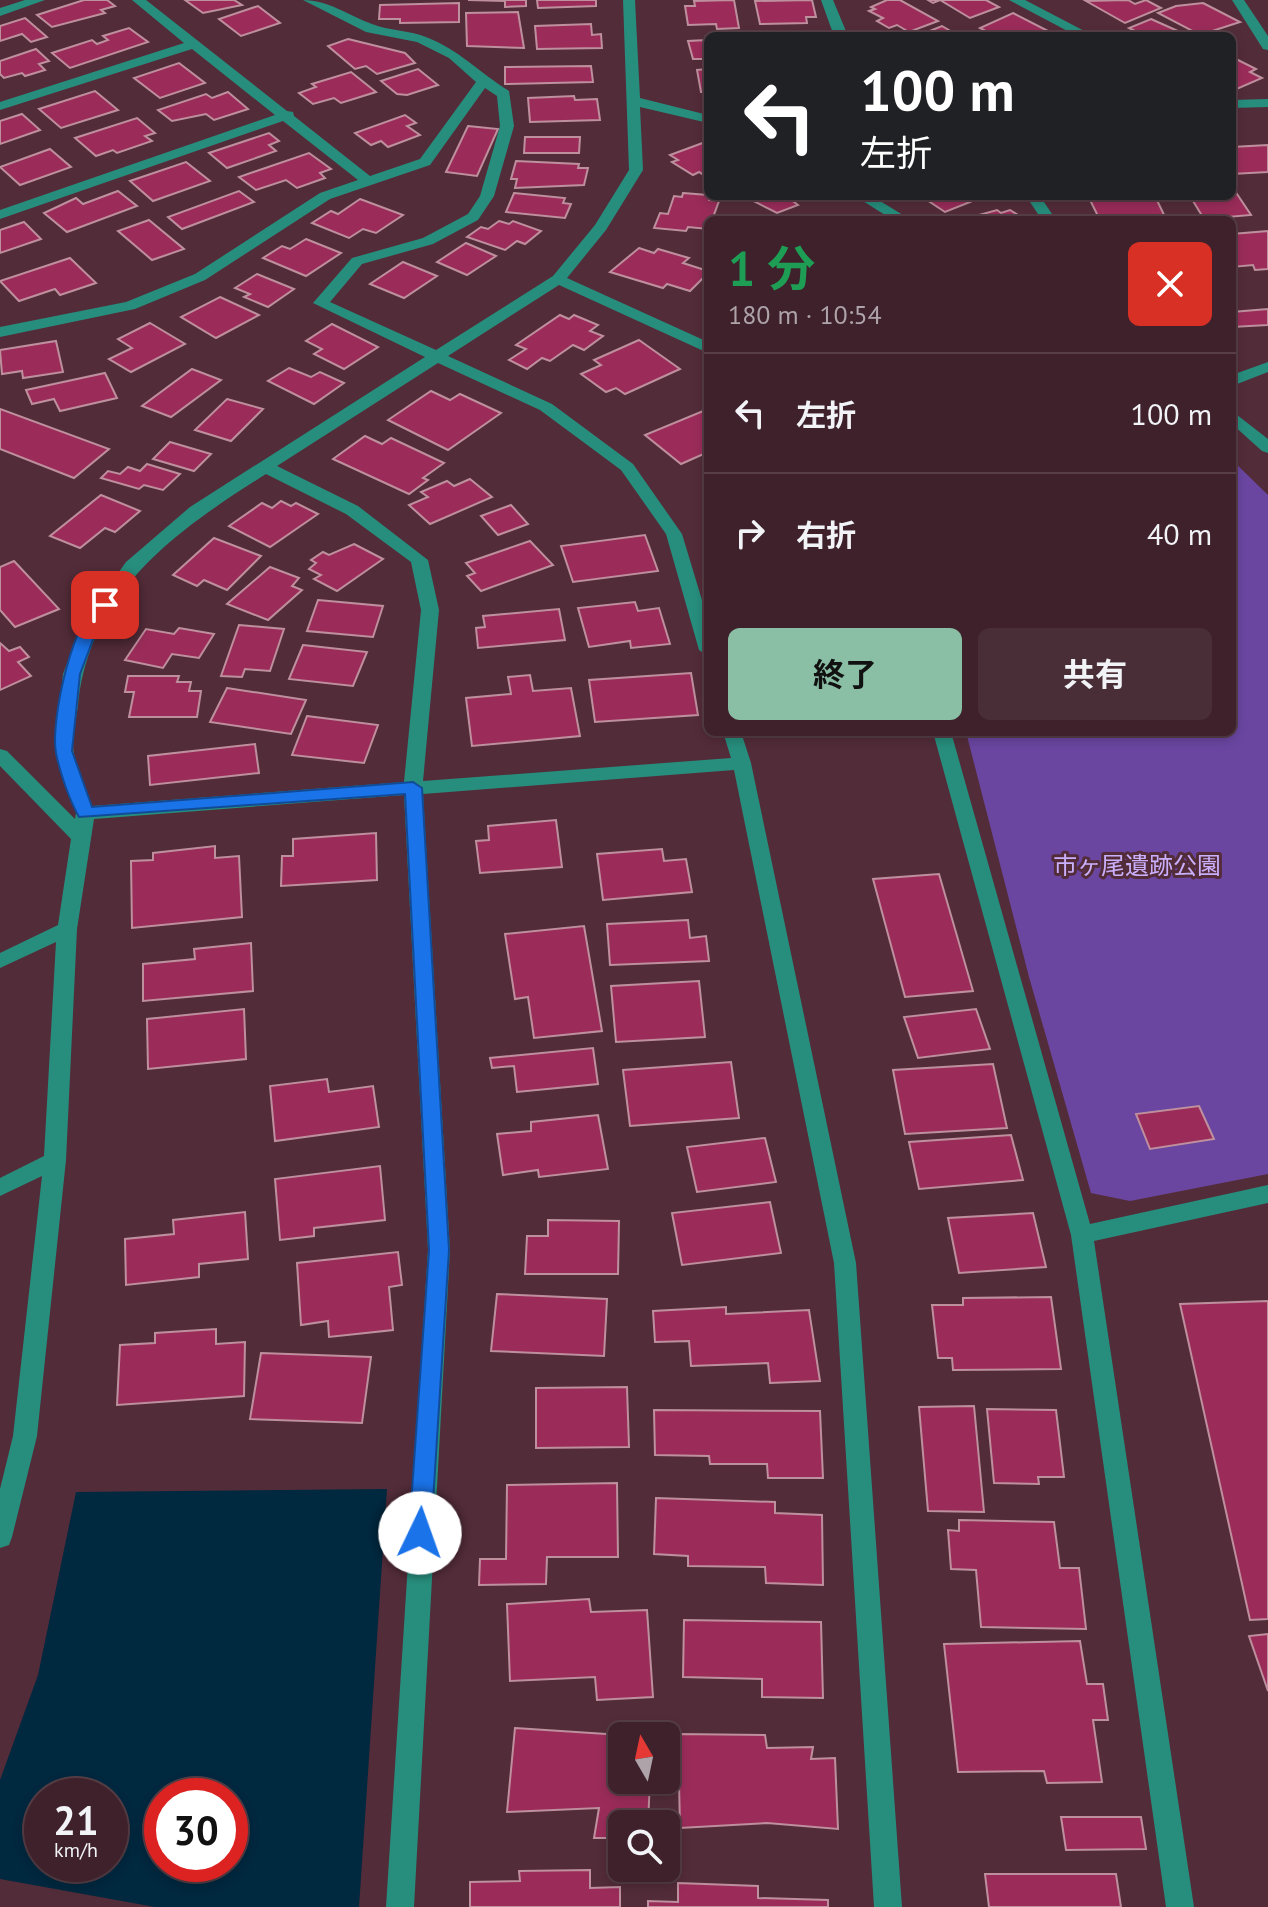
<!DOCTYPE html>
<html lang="ja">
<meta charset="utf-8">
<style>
:root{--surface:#3e212b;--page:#492e37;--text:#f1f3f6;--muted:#ada3a9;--line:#573e47;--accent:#8abfa5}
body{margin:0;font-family:"PT Sans","Noto Sans JP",sans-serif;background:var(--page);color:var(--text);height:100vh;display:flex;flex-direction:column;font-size:30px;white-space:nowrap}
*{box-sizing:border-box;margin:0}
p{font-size:26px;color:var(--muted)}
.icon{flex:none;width:44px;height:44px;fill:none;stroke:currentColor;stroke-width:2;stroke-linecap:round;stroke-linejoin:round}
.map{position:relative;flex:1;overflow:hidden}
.drawer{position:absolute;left:704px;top:216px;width:532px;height:520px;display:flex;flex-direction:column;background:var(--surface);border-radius:12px;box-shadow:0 4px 12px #0003,0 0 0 2px var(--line)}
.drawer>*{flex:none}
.hud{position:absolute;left:704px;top:32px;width:532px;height:168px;border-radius:12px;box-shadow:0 4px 12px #0003,0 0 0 2px var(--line);background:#202124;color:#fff;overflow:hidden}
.needle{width:52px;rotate:351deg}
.fabs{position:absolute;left:608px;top:1722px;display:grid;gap:16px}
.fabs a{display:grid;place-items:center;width:72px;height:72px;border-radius:12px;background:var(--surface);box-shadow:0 4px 12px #0003,0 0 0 2px var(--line);font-size:40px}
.speed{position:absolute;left:24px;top:1778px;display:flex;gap:16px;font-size:40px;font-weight:700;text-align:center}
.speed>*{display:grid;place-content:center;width:104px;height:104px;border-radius:50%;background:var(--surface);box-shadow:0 4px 12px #0003,0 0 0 2px var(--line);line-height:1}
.speed small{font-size:20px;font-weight:400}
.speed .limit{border:12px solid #d22;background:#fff;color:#111}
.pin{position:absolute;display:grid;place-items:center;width:68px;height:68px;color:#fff;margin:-34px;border-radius:16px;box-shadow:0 4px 12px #0006}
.me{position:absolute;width:88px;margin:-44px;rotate:3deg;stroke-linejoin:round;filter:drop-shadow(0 0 6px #0008)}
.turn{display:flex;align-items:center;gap:28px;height:168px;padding:0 24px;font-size:36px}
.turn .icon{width:104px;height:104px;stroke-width:2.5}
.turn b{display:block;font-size:56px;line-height:68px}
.round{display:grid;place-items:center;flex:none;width:84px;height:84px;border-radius:12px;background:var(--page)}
.summary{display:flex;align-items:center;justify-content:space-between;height:136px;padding:0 24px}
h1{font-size:48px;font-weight:700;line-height:60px;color:#1e9e55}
.button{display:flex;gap:16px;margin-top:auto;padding:16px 24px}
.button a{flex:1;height:92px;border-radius:12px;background:var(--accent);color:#111;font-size:32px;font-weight:700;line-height:92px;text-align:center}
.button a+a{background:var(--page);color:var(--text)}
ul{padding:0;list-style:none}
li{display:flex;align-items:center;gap:24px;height:120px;padding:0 24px;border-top:2px solid var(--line)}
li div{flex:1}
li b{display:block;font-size:30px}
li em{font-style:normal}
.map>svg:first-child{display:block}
.green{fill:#6a46a1}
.water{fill:#00283f;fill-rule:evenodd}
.building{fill:#9b2c5a;stroke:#be8f9d;stroke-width:2}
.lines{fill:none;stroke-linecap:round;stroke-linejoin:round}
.minor{fill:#278e7d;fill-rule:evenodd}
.route{fill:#1a73e8;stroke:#114b97;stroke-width:2}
.labels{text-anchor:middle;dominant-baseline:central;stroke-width:6;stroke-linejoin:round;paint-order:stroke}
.park-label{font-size:24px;fill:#c9affc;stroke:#532c39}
</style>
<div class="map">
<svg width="1268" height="1907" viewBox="0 0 1268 1907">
<rect width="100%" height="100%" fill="#532c39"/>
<path class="green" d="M1232,460l36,35v679l-138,27 -39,-8 -62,-216 -63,-245h266z"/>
<path class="water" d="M387,1489l-28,418h-204l-155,-28v-99l38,-105 38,-183zM42,1796h68v68h-68zM162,1796h68v68h-68z"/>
<g class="building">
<path d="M84,0h23l8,6 -14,4 4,3 -53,14 -15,-12z"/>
<path d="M185,0h49l8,5 -39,8z"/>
<path d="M468,0h58v6l-21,1v-6z"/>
<path d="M537,0h59v6l-58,2z"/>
<path d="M734,0l5,28 -22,1 -1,-5 -28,1 -3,-19h10l-1,-5z"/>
<path d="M812,0l4,17h-10l1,6 -47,1 -5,-23z"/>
<path d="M887,0h13l38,21 -29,11 -12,-7 -8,3 -12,-7 6,-3 -14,-7 6,-2 -4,-2z"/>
<path d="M928,0h58l13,7 -29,11 -30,-18 -7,3z"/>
<path d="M1128,0l7,4 11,-4 15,8 -36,15 -39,-22z"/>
<path d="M459,3v19l-59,1v-4h-21l1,-14z"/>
<path d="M1203,3l37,19 -40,13 -42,-22 18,-7z"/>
<path d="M258,6l22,17 -39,13 -22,-17z"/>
<path d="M518,12l6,36 -57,-2 -1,-33z"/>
<path d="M1013,13l37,19 -4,1 5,3h-56l-15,-8z"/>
<path d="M25,18l22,19 -16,5 -9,-8 -22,7v-15z"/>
<path d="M1151,19l38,17h-44l-16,-8z"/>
<path d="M591,24l1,11 9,-1 1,14 -65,1 -2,-23z"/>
<path d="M942,26l12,7 6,-2 10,5h-53z"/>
<path d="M129,28l19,14 -78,26 -18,-15 40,-13 5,4 11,-4 -5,-4z"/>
<path d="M706,36h2v23h-15l-5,-18 19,-1z"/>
<path d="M348,39l57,14 10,10 -38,11 -11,-8 -11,3 -27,-23z"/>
<path d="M36,49l13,12 -10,3 6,6 -20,6 -3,-3 -18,5 -4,-4v-13z"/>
<path d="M1232,57l24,12 -6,3 12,6 -30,13z"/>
<path d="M179,63l26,20 -45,15 -26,-20z"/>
<path d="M591,66l2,16 -88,2v-17z"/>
<path d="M418,69l20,16 -31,10 -10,-1 -16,-13z"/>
<path d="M708,69v23h-7l-4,-22z"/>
<path d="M351,72l25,20 -35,11 -7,-5 -21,6 -14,-11 17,-6 -4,-3z"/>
<path d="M95,91l23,19 -57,18 -22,-19z"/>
<path d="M228,92l20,17 -34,11 -8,-6 -34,7 -14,-11 48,-16 6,4z"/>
<path d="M574,96l1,4 22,-1 3,21 -70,2 -2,-24z"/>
<path d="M22,114l18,16 -40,14v-23z"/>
<path d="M405,115l11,8 -9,3 13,9 -32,12 -7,-6 -10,4 -16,-12z"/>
<path d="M137,118l18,15 -10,3 7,5 -35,12 -4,-3 -17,6 -21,-18z"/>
<path d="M468,126l30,3 -21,47 -31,-4z"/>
<path d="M269,133l10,8 -10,4 7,6 -49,17 -18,-15z"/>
<path d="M525,137h55l-1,16h-55z"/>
<path d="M708,141v37l-9,-6 -6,3 -21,-13 6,-2 -8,-5z"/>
<path d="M1268,145v27l-36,2v-27z"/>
<path d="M50,149l21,18 -51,18 -20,-18z"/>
<path d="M309,153l22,16 -11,4 5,5 -28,10 -11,-8 -30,10 -17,-13z"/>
<path d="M516,161l63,3 -1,4h10l-4,17 -69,3 2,-9h-6z"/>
<path d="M186,162l24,19 -57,20 -23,-20z"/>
<path d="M118,191l19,15 -70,26 -23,-19 32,-15 7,6z"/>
<path d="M239,191l15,11 -72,27 -14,-12z"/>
<path d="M1232,191h3l16,24 -47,4 -14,-23h42z"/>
<path d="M514,193l51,5 -2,5 8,1 -6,14 -59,-6z"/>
<path d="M683,193l25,2 1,5 10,1 -7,19h-4v9l-20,-2 -2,4 -32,-3 6,-15 8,1 6,-18 8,1z"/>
<path d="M744,196h65l-15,6 4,3 -21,8z"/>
<path d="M926,196h34l10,6 -25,10 -21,-14z"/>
<path d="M1088,196h67l11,23 -66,1z"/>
<path d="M360,199l43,16 -27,18 -13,-4 -14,9 -37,-15 19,-12 7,3z"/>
<path d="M997,210l4,3 9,-3 16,10h-65z"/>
<path d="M149,220l35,29 -32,11 -34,-29z"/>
<path d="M499,221l10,3 4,-3 28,10 -16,13 -8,-3 -12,9 -38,-13 14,-10 7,2z"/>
<path d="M24,222l17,17 -41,14v-23z"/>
<path d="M1268,231v38l-13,1 -2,-5 -21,2v-33z"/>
<path d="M306,239l35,14 -35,23 -43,-18 19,-12 8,3z"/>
<path d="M466,243l30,13 -29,19 -30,-13z"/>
<path d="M639,248l15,5 4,-4 31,9 -6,5 25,8v2l-18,18 -23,-7 -4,4 -53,-16z"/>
<path d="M70,258l26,25 -36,12 -5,-6 -36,12 -19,-20z"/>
<path d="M403,262l34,14 -33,22 -34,-14z"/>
<path d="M257,274l37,15 -26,18 -24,-10 6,-3 -15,-6z"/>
<path d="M220,297l39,18 -43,23 -35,-21z"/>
<path d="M1268,309v16l-36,2v-15z"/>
<path d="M560,315l9,4 5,-4 24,10 -8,6 13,5 -19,14 -11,-5 -23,16 -8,-3 -15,11 -18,-9 17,-11 -10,-4z"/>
<path d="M150,323l35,21 -54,28 -22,-13 23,-11 -14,-9z"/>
<path d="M332,324l46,23 -34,22 -30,-15 8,-5 -16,-8z"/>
<path d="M639,340l41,29 -55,25 -9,-6 -10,4 -25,-18 20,-9 -7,-5z"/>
<path d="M56,341l7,31 -40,6 -1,-7 -20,3 -2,-24z"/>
<path d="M289,368l22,9 9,-5 24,11 -30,21 -46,-23z"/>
<path d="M192,369l29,11 -50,37 -29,-11z"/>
<path d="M105,373l12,25 -57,13 -6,-12 -22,5 -6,-14z"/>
<path d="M431,391l19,9 10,-6 41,19 -53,37 -60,-30z"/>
<path d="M227,399l36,10 -32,32 -36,-11z"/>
<path d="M0,409l109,40 -35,29 -74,-29z"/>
<path d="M708,409v43l-27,12 -36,-29z"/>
<path d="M365,436l17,8 9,-6 53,25 -21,15 5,2 -19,14 -76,-35z"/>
<path d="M170,442l41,12 -17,17 -41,-12z"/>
<path d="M147,464l33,10 -17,16 -19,-5 -5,4 -38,-11 7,-7 12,3 8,-7 12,4z"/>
<path d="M470,479l22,18 -62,27 -21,-19 19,-8 -7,-5 26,-11 7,5z"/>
<path d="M101,495l39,16 -25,21 -10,-4 -25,20 -30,-12z"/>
<path d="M281,501l10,5 5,-3 22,11 -48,33 -41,-21 33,-23 10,5z"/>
<path d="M511,505l17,19 -30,11 -17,-19z"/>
<path d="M645,535l13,36 -85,11 -12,-36z"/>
<path d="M214,538l47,18 -34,34 -23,-10 -7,6 -24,-11z"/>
<path d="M530,541l23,24 -72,26 -14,-15 8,-3 -9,-10z"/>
<path d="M354,544l29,15 -46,32 -23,-12 7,-4 -12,-6 7,-6 -5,-3 12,-8 6,3z"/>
<path d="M14,561l45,48 -44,18 -15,-17v-43z"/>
<path d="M270,567l29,11 -7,8 10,4 -34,30 -41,-16z"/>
<path d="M318,600l65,6 -10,31 -66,-6z"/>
<path d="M635,602l3,9 21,-3 11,36 -39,4 -1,-7 -41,6 -11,-39z"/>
<path d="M559,609l6,31 -87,8 -2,-20 9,-1 -2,-11z"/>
<path d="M239,625l45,4 -14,42 -25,-2 -3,8 -21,-1z"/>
<path d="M179,628l35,6 -15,24 -27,-4 -9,14 -38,-8 21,-31 28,5z"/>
<path d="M0,643l9,8 11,-4 9,10 -11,5 13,14 -31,14z"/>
<path d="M303,645l64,7 -14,34 -64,-7z"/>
<path d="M691,673l7,42 -103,7 -6,-42z"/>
<path d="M530,675l3,16 38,-3 9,48 -108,10 -6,-48 45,-4 -3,-17z"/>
<path d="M128,676h51l-2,6h14l-2,9h12l-4,26h-68l5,-25h-9z"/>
<path d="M227,688l79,12 -15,34 -81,-12z"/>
<path d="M307,716l71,9 -14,38 -72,-8z"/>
<path d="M255,744l4,29 -109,12 -2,-29z"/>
<path d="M556,820l6,47 -82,6 -4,-32 13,-1 -1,-14z"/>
<path d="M376,833l1,47 -96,6 1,-30h11v-17z"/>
<path d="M215,846v12l24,-2 3,61 -110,11 -1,-67 22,-1v-7z"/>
<path d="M662,849l2,12 22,-2 6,33 -89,8 -6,-46z"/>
<path d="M939,874l34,117 -68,6 -32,-118z"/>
<path d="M688,920l2,18 16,-2 3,25 -99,4 -3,-41z"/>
<path d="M584,926l18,105 -68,7 -6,-41 -13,2 -10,-65z"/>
<path d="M251,943l2,48 -110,10v-37l52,-5 -1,-10z"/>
<path d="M699,981l6,56 -89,5 -5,-56z"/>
<path d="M244,1009l2,50 -98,10 -1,-50z"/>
<path d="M976,1009l14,40 -72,9 -14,-41z"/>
<path d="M593,1048l5,36 -81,8 -3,-26 -22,2 -2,-10z"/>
<path d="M731,1062l8,56 -109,8 -7,-56z"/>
<path d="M993,1064l14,64 -102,6 -12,-64z"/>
<path d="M327,1079l2,13 44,-6 6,41 -104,14 -5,-55z"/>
<path d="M1199,1106l15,33 -64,10 -14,-35z"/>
<path d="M598,1115l10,54 -69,8 -1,-7 -35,5 -6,-41 34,-3v-9z"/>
<path d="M1011,1135l12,45 -104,9 -10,-47z"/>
<path d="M765,1138l11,44 -79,10 -10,-45z"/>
<path d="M380,1166l5,54 -71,8v8l-34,4 -5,-61z"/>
<path d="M770,1202l11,51 -99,12 -10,-52z"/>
<path d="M245,1212l3,47 -49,5v13l-73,8 -1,-46 49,-5 -1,-14z"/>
<path d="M1033,1213l13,54 -87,6 -11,-55z"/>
<path d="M548,1220l71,1 -1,53h-93l2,-38h21z"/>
<path d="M398,1252l4,33 -13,2 4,43 -64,7 -1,-16 -27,4 -4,-62z"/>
<path d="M497,1294l110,5 -3,57 -113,-5z"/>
<path d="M1051,1297l10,72 -108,1 -1,-12h-14l-6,-53h31v-7z"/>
<path d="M1268,1301v318l-18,1 -70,-316z"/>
<path d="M726,1307v7l83,-4 11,71 -50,2 -2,-20 -77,3 -2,-25 -34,1 -2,-31z"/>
<path d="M216,1329v15l29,-2 -1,54 -127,9 3,-60 35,-2v-10z"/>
<path d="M261,1353l110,4 -9,66 -112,-4z"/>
<path d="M627,1387l2,60 -93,1v-60z"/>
<path d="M974,1406l10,106 -56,-1 -9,-104z"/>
<path d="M987,1409l69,1 8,67h-26l1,7 -45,-1z"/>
<path d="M654,1410l166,1 3,67h-55l-1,-14h-57l-1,-8 -54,-1z"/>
<path d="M617,1483l1,74h-71l-1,27 -67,1 1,-26h26l1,-74z"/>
<path d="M656,1498l119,4v11l47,2 1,70 -57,-2 -1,-16 -77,-1v-10l-34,-2z"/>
<path d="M959,1520l95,2 6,46h19l7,61 -105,-2 -5,-57 -25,-1 -3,-39 11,1z"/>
<path d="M589,1599l2,13 56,-2 6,87 -56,3 -2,-23 -85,4 -3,-77z"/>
<path d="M684,1620l137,2 2,76 -61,-1v-18l-79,-2z"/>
<path d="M1268,1634v57l-19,-55z"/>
<path d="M1080,1641l7,43h16l5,36h-15l9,62 -55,1 -3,-12 -86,1 -14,-128z"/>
<path d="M515,1728l122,8h-15v44h28l-2,44h-26v14h-28l5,-30 -92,4z"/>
<path d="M678,1734l87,1 2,13 46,-1 -2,12 24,-1 3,71 -71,-6 -87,5z"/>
<path d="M1061,1817h80l5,32 -80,1z"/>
<path d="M590,1870v18l30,-1v20h-150v-25l50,-1 -1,-10z"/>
<path d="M985,1874h131l5,33h-132z"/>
<path d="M678,1883l80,3v12l70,2v7h-180v-6l30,1z"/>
</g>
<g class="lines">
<g class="minor">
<path d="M25,0h20l-45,16v-8z"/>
<path d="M132,0h14l141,111 6,1 1,4 76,60 50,-17 56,-77 -27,-24 -32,-16 -51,-10 -63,-32c25,0 45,15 69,24 17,7 37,6 54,13 32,12 54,36 83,54l5,35 -20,70 -16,24 -45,24 -71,20 -32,38 106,48 117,-74 42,-51 34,-55 -6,-170h12l5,98 68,17v8l-68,-16 3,63 -37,60 -39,48 141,64v11l-149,-68 -111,71 104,48 81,60 49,70 26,86v36l-9,-6 -33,-116 -45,-64 -81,-60 -102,-47 -161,103 81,40 70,54 11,50 -16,171 308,-23 -8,-26h18l10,31 105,500 46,644h-28l-40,-644 -100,-493 -311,24 27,456 -36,657h-28l42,-657 -24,-455 -310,24 -17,110 -11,231 -29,276 -25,101 -3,8 -9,3v-59l13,-53 29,-260 -42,20v-18l44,-22 12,-214 -56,26v-15l58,-28 13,-86 -71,-73v-17l7,2 68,68 1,-6 -21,-62 8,-77 19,-50 44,-62 64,-55 235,-150 -112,-54 39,-45 71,-20 45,-24 12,-18 20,-70 -3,-30 -12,-8 -55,77 -100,34 -125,81 -70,29 -135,28v-10l126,-25 69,-28 125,-81 38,-13 -75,-59 -283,98v-9l275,-95 -83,-66 -192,61v-8l184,-59zM266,474l80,40 65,48 10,48 -17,172 -312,24c-6,-17 -14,-34 -18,-52 -3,-14 2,-34 4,-48 11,-115 98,-175 188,-232z"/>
<path d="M821,0h12l15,36h-14z"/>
<path d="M1009,0h16l69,36h-17z"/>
<path d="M1232,0h12l24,36v14l-5,-1z"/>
<path d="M1268,99v8l-36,1v-8z"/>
<path d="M855,196h17l39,24h-18z"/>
<path d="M1026,196h14l16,24h-14z"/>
<path d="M1268,362v10l-36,14v-11z"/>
<path d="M1232,411l36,28v14l-6,-2 -30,-27z"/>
<path d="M933,732h18l139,492 178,-39v18l-174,38 100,666h-28l-95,-672z"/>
</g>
</g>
<path class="route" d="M105,600l8,5 -14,19 -19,50 -8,77 20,56 321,-25 9,6 27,462 -18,283 -3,7 -8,2 -8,-2 -3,-7 20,-283 -24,-456 -326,23c-10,-18 -19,-44 -23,-64 -6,-30 17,-144 49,-153z"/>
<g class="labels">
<g class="park-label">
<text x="1137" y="865">市ヶ尾遺跡公園</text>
</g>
</g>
</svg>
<div class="fabs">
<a><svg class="needle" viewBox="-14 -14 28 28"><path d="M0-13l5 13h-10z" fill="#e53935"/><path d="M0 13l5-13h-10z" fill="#ada3a9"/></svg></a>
<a><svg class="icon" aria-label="search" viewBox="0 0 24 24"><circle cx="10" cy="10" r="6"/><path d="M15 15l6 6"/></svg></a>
</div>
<div class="speed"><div>21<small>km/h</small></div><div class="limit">30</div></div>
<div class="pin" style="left:105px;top:605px;background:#d93025"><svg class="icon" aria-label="arrive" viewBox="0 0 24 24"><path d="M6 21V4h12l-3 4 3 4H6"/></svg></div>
<svg class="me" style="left:420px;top:1533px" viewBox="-20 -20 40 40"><circle r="19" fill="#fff"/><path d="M0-13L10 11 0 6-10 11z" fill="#1a73e8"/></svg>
<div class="hud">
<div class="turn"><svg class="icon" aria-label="left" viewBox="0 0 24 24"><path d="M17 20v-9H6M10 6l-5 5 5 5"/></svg><div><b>100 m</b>左折</div></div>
</div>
<section class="drawer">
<div class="summary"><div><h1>1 分</h1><p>180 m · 10:54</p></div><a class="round" style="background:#d93025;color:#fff"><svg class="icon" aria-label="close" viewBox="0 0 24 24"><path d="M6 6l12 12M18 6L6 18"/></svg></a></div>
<ul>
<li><svg class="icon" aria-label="left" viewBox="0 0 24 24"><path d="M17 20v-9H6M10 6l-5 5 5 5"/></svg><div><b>左折</b></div><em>100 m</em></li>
<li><svg class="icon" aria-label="right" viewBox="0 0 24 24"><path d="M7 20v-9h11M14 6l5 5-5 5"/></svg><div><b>右折</b></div><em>40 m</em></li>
</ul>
<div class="button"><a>終了</a><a>共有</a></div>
</section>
</div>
